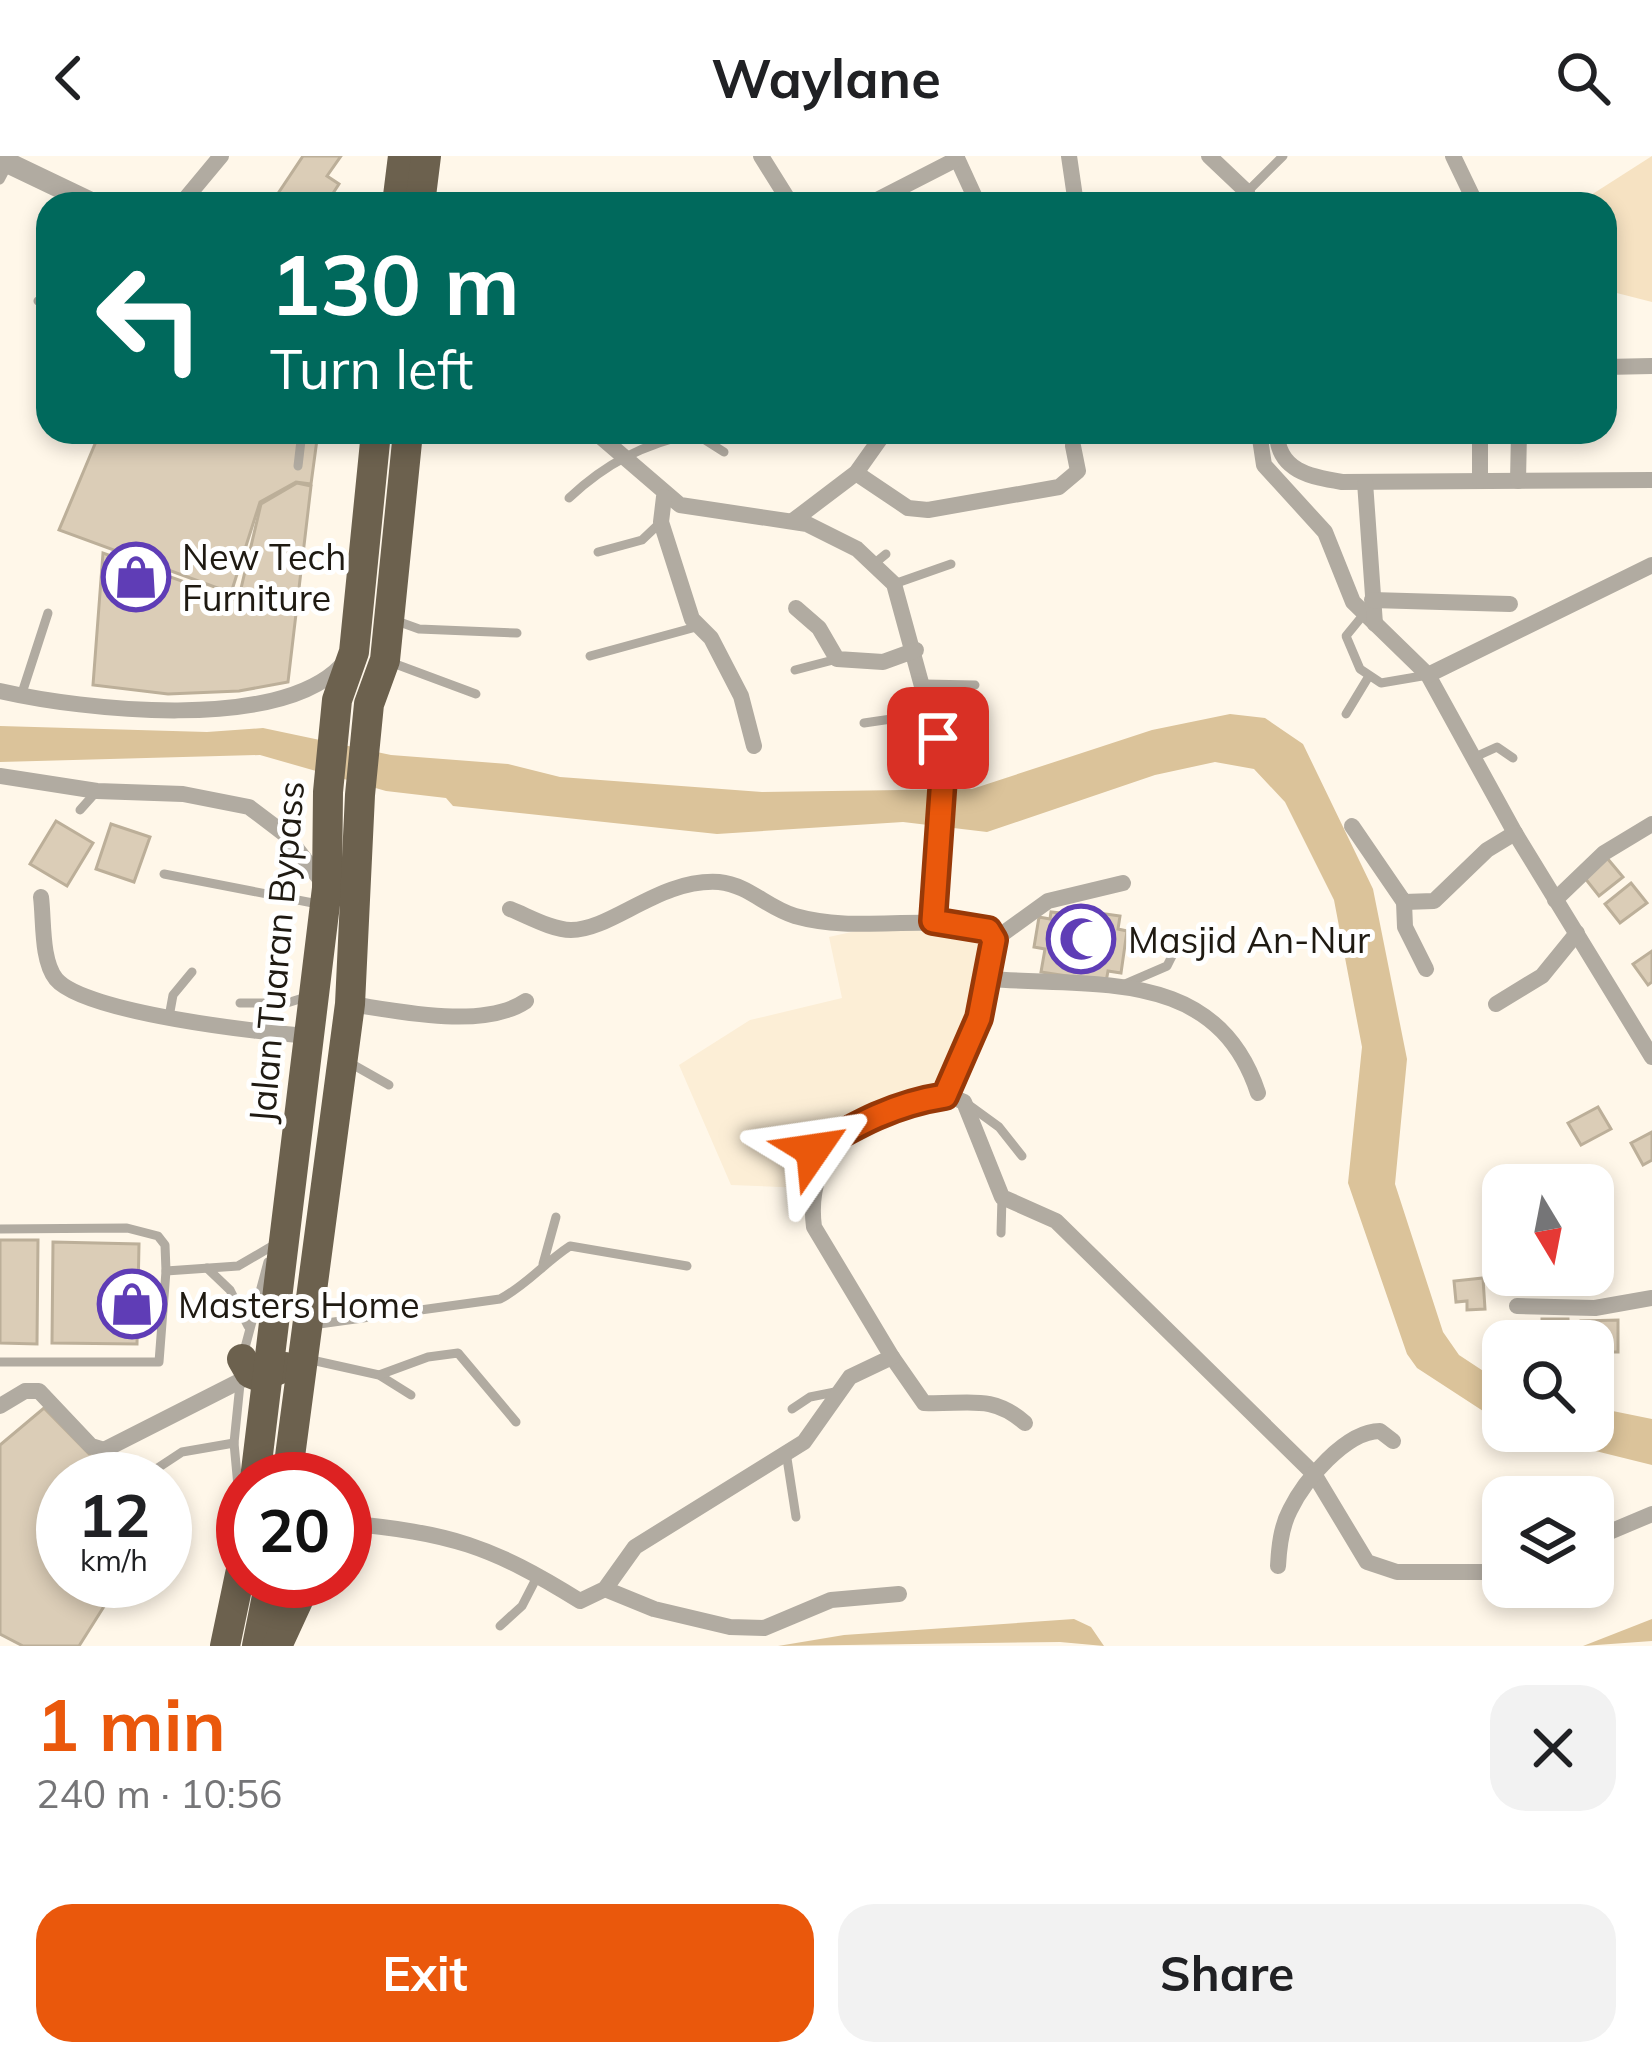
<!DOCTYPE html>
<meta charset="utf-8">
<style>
:root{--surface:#fff;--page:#f2f2f2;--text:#202124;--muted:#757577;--accent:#ea580c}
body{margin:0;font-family:Mulish,sans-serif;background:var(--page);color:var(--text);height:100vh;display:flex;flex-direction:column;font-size:45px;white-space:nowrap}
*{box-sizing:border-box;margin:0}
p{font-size:39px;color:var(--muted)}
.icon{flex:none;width:66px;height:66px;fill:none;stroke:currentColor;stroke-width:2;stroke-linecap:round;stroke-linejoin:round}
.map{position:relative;height:1490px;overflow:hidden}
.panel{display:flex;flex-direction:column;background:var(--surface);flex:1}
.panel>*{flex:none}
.guide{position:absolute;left:36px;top:36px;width:1581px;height:252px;border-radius:36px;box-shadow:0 6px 18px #0003;background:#00695c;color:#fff;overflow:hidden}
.needle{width:78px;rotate:170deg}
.fabs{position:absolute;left:1482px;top:1008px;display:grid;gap:24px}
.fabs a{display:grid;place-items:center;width:132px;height:132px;border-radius:24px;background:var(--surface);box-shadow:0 6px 18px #0003;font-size:60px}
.speed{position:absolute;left:36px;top:1296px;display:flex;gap:24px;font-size:60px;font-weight:700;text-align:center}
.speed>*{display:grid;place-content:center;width:156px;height:156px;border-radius:50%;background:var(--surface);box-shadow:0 6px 18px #0003;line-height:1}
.speed small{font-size:30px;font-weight:400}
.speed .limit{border:18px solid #d22;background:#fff;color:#111}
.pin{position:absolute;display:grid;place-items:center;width:102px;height:102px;color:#fff;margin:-51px;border-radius:24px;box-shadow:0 6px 18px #0006}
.me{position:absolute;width:132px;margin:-66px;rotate:58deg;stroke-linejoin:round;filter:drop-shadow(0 0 9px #0008)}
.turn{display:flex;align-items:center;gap:42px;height:252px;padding:0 36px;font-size:54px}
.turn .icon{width:156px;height:156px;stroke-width:2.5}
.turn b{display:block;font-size:84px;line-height:102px}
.round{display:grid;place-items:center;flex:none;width:126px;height:126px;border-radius:36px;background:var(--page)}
.headline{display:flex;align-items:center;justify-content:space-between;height:204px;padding:0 36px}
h1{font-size:72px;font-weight:700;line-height:90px;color:var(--accent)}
.cta{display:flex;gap:24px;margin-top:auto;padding:24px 36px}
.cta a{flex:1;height:138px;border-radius:36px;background:var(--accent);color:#fff;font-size:48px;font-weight:700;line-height:138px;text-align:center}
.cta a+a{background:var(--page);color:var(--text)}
header{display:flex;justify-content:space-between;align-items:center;height:156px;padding:0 36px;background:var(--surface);font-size:54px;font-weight:700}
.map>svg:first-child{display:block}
.built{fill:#fceed6}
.green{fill:#f6e2c2}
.water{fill:#dbc39a}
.building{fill:#dbcdb7;stroke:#bcaf99;stroke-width:3}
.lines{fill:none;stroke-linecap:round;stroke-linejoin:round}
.service{stroke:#b1aba1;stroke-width:9}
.minor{stroke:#b1aba1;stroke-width:16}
.tertiary{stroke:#b1aba1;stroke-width:21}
.trunk{stroke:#6c614e;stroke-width:30}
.route-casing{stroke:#983908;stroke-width:30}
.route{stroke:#ea580c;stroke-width:21}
.labels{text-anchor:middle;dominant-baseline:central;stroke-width:10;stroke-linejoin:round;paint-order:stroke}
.poi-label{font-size:36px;fill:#1f1a12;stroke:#fff;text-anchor:start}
.street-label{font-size:36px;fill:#1f1a12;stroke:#fff}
</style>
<header><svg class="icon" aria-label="back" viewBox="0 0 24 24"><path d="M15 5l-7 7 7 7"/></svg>Waylane<svg class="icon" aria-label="search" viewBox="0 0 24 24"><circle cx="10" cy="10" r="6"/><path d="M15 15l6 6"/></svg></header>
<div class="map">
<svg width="1652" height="1490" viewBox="0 0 1652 1490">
<rect width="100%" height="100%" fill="#fff7e9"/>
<path class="built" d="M865,773l116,4 -12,92 -32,68 -48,11 -65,46 -20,38 -73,-3 -52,-120 71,-45 92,-22 -13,-61z"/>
<path class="green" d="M1652,0v146l-47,-12v-86h-28z"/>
<g class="water">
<path d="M1230,558l35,4 38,26 70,145 34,170 -12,125 48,148 16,23 44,29v40l-86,-56 -10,-14 -59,-171 14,-136 -28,-147 -49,-98 -31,-33 -39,-7 -60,13 -168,57 -84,-10 -186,12 -264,-28 -7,-8 -60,-7 -126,-36 -260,7v-36l207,6 56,-4 128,27 117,9 52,13 202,15 210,-3 180,-59z"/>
<path d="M1593,1251l59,12v46l-137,-34h78z"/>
<path d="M1074,1463l17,8 13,19 -44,-4 -282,4 66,-11z"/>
<path d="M1652,1463v22l-69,5z"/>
</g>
<g class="building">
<path d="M303,0h38l-14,20 12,8 -13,20h-55z"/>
<path d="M100,276h218l-7,52 -15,-2 -36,20 -29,91 -172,-63z"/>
<path d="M297,327l14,3 -23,196 -49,9 -71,3 -75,-9 10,-132 135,48 23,-97z"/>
<path d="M56,665l37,22 -26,43 -37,-22z"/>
<path d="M111,668l39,13 -16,45 -38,-13z"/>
<path d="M1607,702l16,19 -24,19 -15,-19z"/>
<path d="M1631,727l16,20 -27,20 -15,-19z"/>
<path d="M1070,753l50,7 -2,13 9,2 -6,42 -13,-2 -2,11 -65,-10 4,-23 -11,-2 5,-30 11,2 1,-7 19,2z"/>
<path d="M1652,795v31l-4,3 -15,-21z"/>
<path d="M1598,951l13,22 -30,16 -13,-22z"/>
<path d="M1652,976v28l-9,5 -12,-22z"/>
<path d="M0,1084h38l-1,104 -37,-1z"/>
<path d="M53,1086l86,2 -2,100 -85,-1z"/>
<path d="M1483,1122l2,31 -18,1v-9l-11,1 -2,-21z"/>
<path d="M1542,1163h26l1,22h-27z"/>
<path d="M1618,1164v32h-25v-11h-12v-20z"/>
<path d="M44,1252l56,57 12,-1 -7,15h-42v102h57l-41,65h-56l-23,-12v-189z"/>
</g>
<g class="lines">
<g class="service">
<path d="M0,24l9,-17"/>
<path d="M1247,36l36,-36"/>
<path d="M955,48l19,-10"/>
<path d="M38,145l10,4"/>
<path d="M298,310l4,-34"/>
<path d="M569,342c37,-35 75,-54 125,-65l30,19"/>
<path d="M598,396l44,-12 19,-18"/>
<path d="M875,407l11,-9"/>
<path d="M894,428l57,-20"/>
<path d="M1364,458l-18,22 14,33 21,14 47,-8"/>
<path d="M394,464l25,9 98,4"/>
<path d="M590,500l106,-29"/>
<path d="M390,506l86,32"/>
<path d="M795,514l42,-11"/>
<path d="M924,528l51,1"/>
<path d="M21,540l27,-83"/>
<path d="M1346,558l23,-38"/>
<path d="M864,567l68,-10"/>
<path d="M1475,601l22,-10 16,11"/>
<path d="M80,654l17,-19"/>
<path d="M164,718l154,30"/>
<path d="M1123,829l44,-19 12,-24"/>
<path d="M240,847h47l19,-6"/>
<path d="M169,861l4,-22 19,-23"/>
<path d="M350,907l39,22"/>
<path d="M966,947l33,24 23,29"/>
<path d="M813,995l22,-13"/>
<path d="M0,1073l127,-1 31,8 7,9 1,26"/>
<path d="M1001,1077l1,-36"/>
<path d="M543,1108l13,-47"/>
<path d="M207,1112l23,22 18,36"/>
<path d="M312,1169l188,-26c27,-14 44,-36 70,-53l117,20"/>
<path d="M243,1199l25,-93"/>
<path d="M307,1203l72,16 32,20"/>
<path d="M0,1206h159l7,-91 72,-5 36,-21"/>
<path d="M379,1219l49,-18 30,-4 58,69"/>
<path d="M240,1228l-6,59 9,97"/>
<path d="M792,1253l18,-12 25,-5"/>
<path d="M786,1296l10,65"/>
<path d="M141,1323l41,-27 52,-9"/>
<path d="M500,1470l22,-20 16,-31"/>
</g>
<g class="minor">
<path d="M761,0l30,48"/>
<path d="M956,0l22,48"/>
<path d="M1069,0l7,48"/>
<path d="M1209,0l38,36 -11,12"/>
<path d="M1453,0l23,48"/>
<path d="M181,48l40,-48"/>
<path d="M869,48l88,-45"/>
<path d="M1605,211l47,-1"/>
<path d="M595,276l85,73 127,19 50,25 37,35 49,179 -10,158"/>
<path d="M1259,276l5,33 61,67 28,70 75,73 87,158 137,224"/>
<path d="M1277,276c0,39 34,45 65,50l310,-2"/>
<path d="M1480,276v49"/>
<path d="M856,317l52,35 20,2 131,-23 19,-16 -5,-25"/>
<path d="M1518,325l1,-49"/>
<path d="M1365,326l10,142"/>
<path d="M664,341l-3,25 31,97 19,19 30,58 13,50"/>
<path d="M794,364l62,-47 29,-41"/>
<path d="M1372,444l138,4"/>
<path d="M796,452l23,20 18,31 46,3 33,-12"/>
<path d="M1428,519l224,-110"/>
<path d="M0,535c83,19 278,41 341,-25"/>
<path d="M0,620l97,15 86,3 66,13 37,28 37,48"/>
<path d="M1352,670l52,76 30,-1 53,-51 28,-17"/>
<path d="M41,741c3,24 0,63 15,82 28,34 207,54 254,57"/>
<path d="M1555,744l49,-47 48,-29"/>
<path d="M1404,746l1,25 21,42"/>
<path d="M510,753c18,7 42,21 61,21 41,0 89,-52 148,-48 30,3 48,26 76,34 64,18 129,-3 193,14 22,36 -24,131 -43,166"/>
<path d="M994,784l54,-39 75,-18"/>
<path d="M990,823c109,8 227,-11 268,114"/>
<path d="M350,848c48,7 133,26 176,-3"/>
<path d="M1496,848l46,-28 35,-43"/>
<path d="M1517,1150l78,2 57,-10"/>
<path d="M892,1201l32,46c42,2 67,-10 101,20"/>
<path d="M0,1250l25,-15h14l52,55 13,4 136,-69"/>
<path d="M345,1367c105,10 145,22 235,78l25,-12 30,-42 169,-105 46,-65 42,-20 -78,-130c-9,-68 40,-117 104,-127 17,-3 30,-6 46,2l38,95 54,24 258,253 53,88 30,10h106"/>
<path d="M1593,1383l59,-25"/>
<path d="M1278,1410c1,-19 3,-39 12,-56 14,-29 56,-79 90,-79l13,10"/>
<path d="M605,1433l49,20 76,18 34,1 67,-28 68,-6"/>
</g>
<path class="tertiary" d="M0,3l94,45"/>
<g class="trunk">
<path d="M397,48l6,-48"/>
<path d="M420,48l6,-48"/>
<path d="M242,1203l8,14 10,4 25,-10"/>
<path d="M255,1323l72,-591 1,-96 9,-92 17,-48 22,-220"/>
<path d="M287,1323l63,-475 10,-209 9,-91 16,-44 23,-228"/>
<path d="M225,1490l18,-86"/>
<path d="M257,1490l13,-65"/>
<path d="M277,1490l30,-65"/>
</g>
</g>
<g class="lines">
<defs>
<path id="route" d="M813,994c45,-26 80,-46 132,-54l34,-78 15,-78 -6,-10 -55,-9 11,-158 -6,-25"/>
</defs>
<use href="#route" class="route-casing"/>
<use href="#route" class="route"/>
</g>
<defs>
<symbol id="shop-ring" viewBox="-11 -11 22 22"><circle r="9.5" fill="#fff" stroke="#5f3db6" stroke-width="1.5"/><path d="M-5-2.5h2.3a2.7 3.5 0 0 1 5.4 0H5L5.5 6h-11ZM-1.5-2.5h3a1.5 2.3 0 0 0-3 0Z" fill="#5f3db6"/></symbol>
<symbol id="mosque-ring" viewBox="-11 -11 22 22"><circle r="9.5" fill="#fff" stroke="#5f3db6" stroke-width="1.5"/><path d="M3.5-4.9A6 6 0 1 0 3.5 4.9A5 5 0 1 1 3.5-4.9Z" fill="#5f3db6"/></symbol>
</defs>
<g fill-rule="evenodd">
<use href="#shop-ring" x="98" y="383" width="76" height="76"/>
<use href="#mosque-ring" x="1043" y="745" width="76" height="76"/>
<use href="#shop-ring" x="94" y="1110" width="76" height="76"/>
</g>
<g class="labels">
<g class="poi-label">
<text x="182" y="400">New Tech<tspan x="182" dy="41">Furniture</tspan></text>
<text x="1128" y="783">Masjid An-Nur</text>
<text x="178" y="1148">Masters Home</text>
</g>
<g class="street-label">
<text transform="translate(276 796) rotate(-85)">Jalan Tuaran Bypass</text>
</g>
</g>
</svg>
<div class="fabs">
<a><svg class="needle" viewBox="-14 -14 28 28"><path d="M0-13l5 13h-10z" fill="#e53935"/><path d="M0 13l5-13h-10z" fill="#757577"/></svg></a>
<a><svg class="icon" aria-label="search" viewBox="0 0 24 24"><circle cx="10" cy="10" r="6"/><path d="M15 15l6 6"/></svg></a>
<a><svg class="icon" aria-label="layers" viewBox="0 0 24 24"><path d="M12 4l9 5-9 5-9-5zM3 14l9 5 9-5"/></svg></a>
</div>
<div class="speed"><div>12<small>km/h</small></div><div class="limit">20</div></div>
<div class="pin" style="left:938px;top:582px;background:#d93025"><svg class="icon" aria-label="arrive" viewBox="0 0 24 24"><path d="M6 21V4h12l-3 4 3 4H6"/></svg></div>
<svg class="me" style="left:813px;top:994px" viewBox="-20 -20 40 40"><path d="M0-17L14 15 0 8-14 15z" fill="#ea580c" stroke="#fff" stroke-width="4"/></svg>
<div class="guide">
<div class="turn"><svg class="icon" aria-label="left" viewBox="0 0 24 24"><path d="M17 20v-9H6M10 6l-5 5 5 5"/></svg><div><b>130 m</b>Turn left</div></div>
</div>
</div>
<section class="panel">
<div class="headline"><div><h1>1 min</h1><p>240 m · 10:56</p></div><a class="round"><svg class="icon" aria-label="close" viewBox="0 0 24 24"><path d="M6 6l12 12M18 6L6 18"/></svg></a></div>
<div class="cta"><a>Exit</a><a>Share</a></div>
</section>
